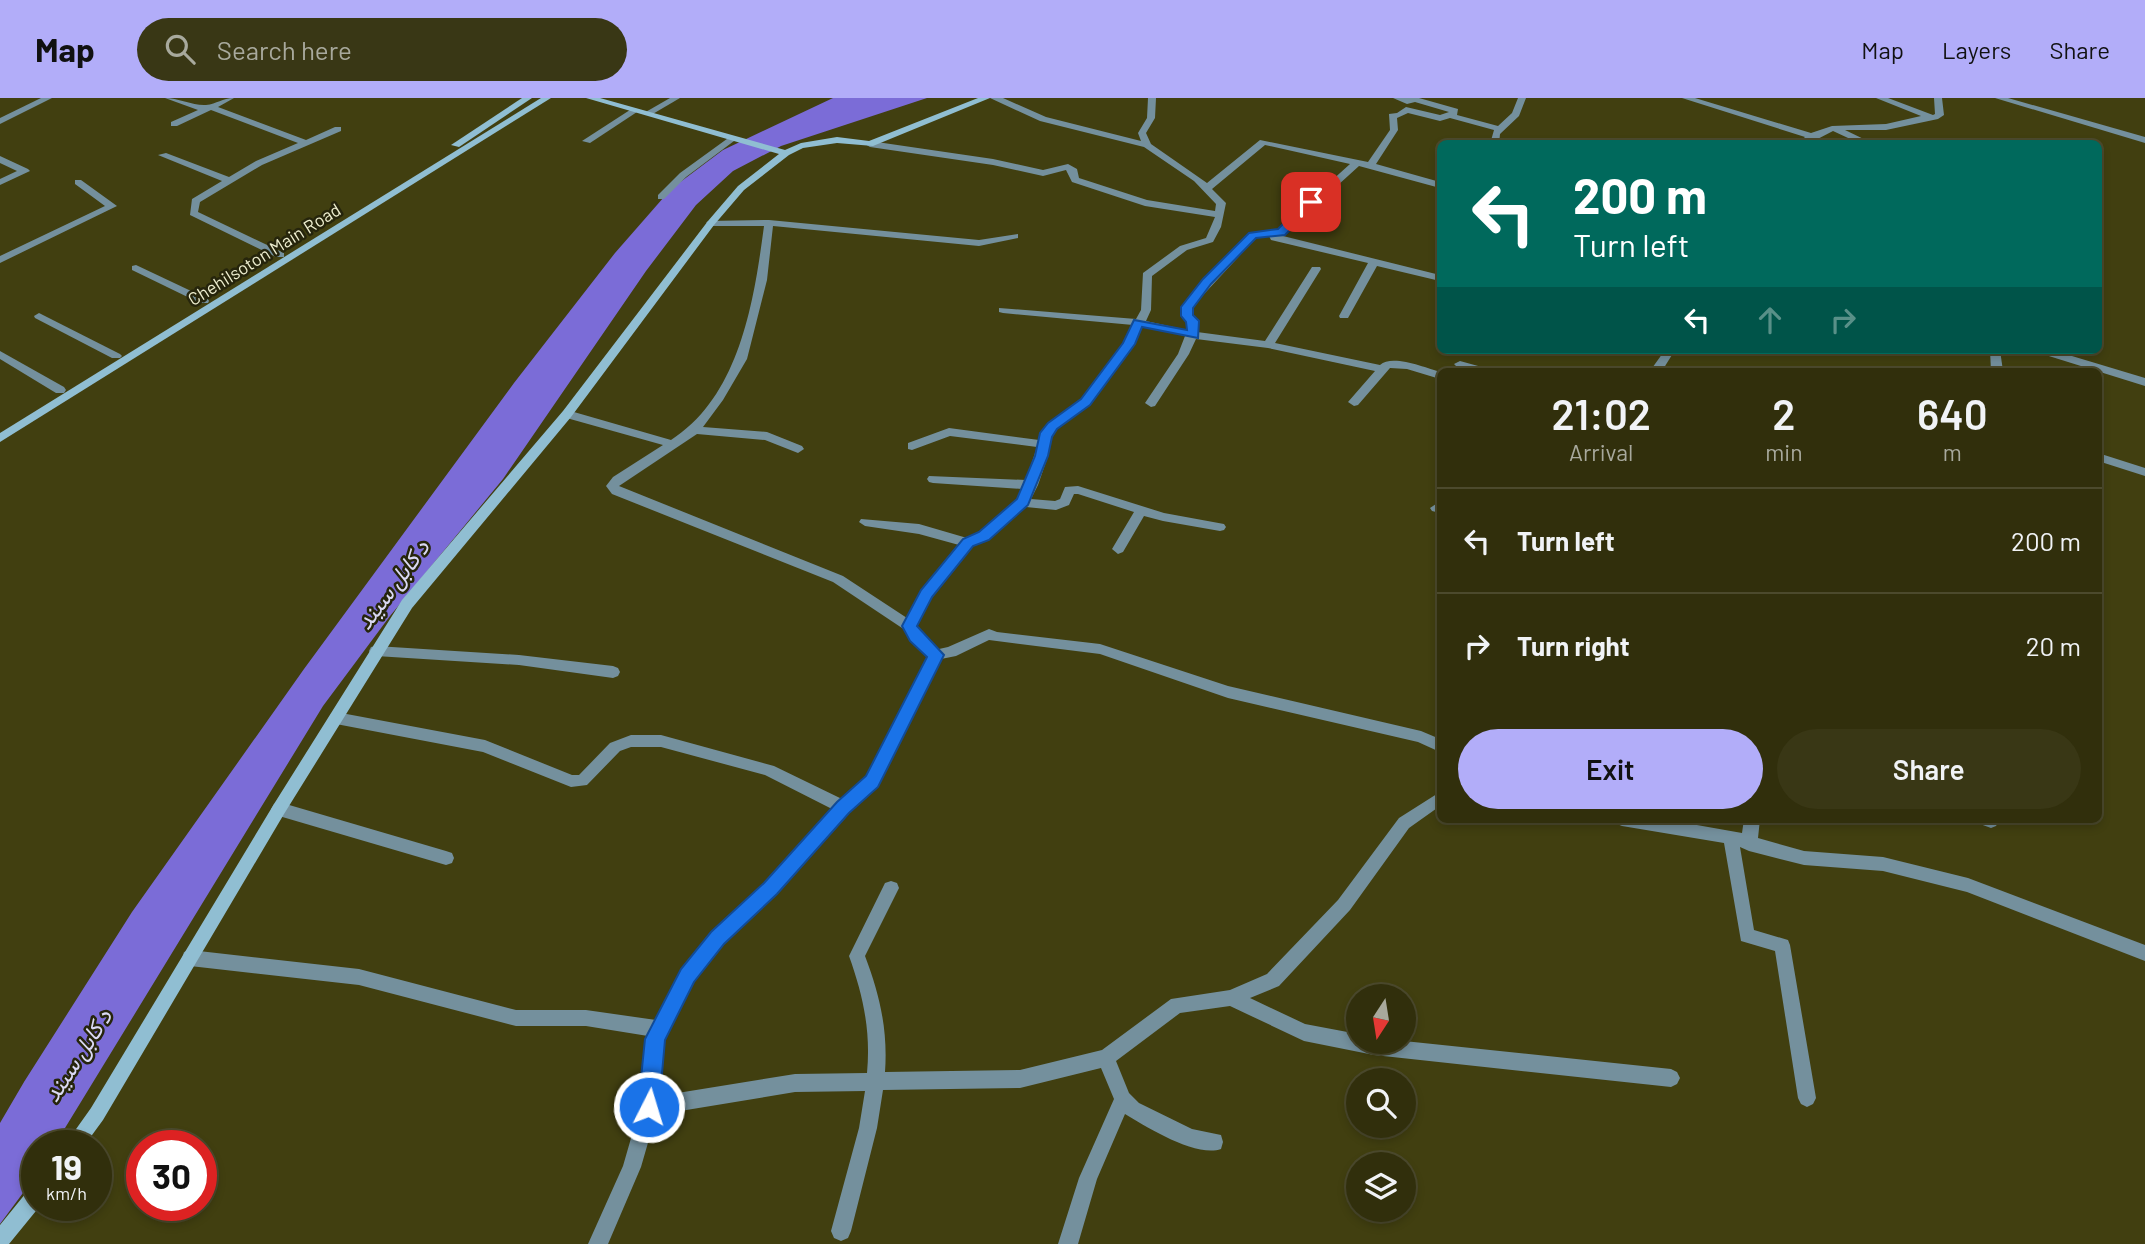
<!DOCTYPE html>
<meta charset="utf-8">
<style>
:root{--surface:#312f0c;--page:#393715;--text:#f1f3f6;--muted:#a8a99d;--line:#4c4a2d;--accent:#b2adf9}
body{margin:0;font-family:Barlow,Vazirmatn,sans-serif;background:var(--page);color:var(--text);height:100vh;display:flex;flex-direction:column;font-size:26px;white-space:nowrap}
*{box-sizing:border-box;margin:0}
p{font-size:23px;color:var(--muted)}
.icon{flex:none;width:38px;height:38px;fill:none;stroke:currentColor;stroke-width:2;stroke-linecap:round;stroke-linejoin:round}
.map{position:relative;flex:1;overflow:hidden}
.sheet{position:absolute;left:1437px;top:270px;width:665px;height:455px;display:flex;flex-direction:column;background:var(--surface);border-radius:10px;box-shadow:0 4px 10px #0003,0 0 0 2px var(--line)}
.sheet>*{flex:none}
.banner{position:absolute;left:1437px;top:42px;width:665px;height:214px;border-radius:10px;box-shadow:0 4px 10px #0003,0 0 0 2px var(--line);background:#00695c;color:#fff;overflow:hidden}
.needle{width:46px;rotate:192deg}
.tools{position:absolute;left:1346px;top:886px;display:grid;gap:14px}
.tools a{display:grid;place-items:center;width:70px;height:70px;border-radius:50%;background:var(--surface);box-shadow:0 4px 10px #0003,0 0 0 2px var(--line);font-size:35px}
.speed{position:absolute;left:21px;top:1032px;display:flex;gap:14px;font-size:35px;font-weight:700;text-align:center}
.speed>*{display:grid;place-content:center;width:91px;height:91px;border-radius:50%;background:var(--surface);box-shadow:0 4px 10px #0003,0 0 0 2px var(--line);line-height:1}
.speed small{font-size:18px;font-weight:400}
.speed .limit{border:10px solid #d22;background:#fff;color:#111}
.pin{position:absolute;display:grid;place-items:center;width:60px;height:60px;color:#fff;margin:-30px;border-radius:14px;box-shadow:0 4px 10px #0006}
.me{position:absolute;width:77px;margin:-38px;rotate:5deg;stroke-linejoin:round;filter:drop-shadow(0 0 5px #0008)}
.turn{display:flex;align-items:center;gap:24px;height:147px;padding:0 21px;font-size:32px}
.turn .icon{width:91px;height:91px;stroke-width:2.5}
.turn b{display:block;font-size:49px;line-height:60px}
.lanes{display:flex;align-items:center;height:66px;padding:0 21px;background:#0003;justify-content:center;gap:35px;direction:ltr}
.lanes .off{opacity:.35}
.eta{display:flex;justify-content:space-evenly;align-items:center;height:119px;text-align:center}
.eta b{font-size:42px;font-weight:600;line-height:49px}
.cta{display:flex;gap:14px;margin-top:auto;padding:14px 21px}
.cta a{flex:1;height:80px;border-radius:42px;background:var(--accent);color:#111;font-size:28px;font-weight:600;line-height:80px;text-align:center}
.cta a+a{background:var(--page);color:var(--text)}
ul{padding:0;list-style:none}
li{display:flex;align-items:center;gap:21px;height:105px;padding:0 21px;border-top:2px solid var(--line)}
li div{flex:1}
li b{display:block;font-size:26px}
li em{font-style:normal}
header{display:flex;align-items:center;gap:42px;box-sizing:border-box;height:98px;padding:0 35px;background:var(--accent);color:#111}
header strong{font-size:33px}
nav{display:flex;gap:38px;margin-inline-start:auto;font-size:24px}
.search{width:490px;height:63px;background:var(--page);display:flex;align-items:center;gap:18px;box-sizing:border-box;padding:0 24px;border-radius:38px;color:var(--muted);font-size:26px}
.map>svg:first-child{display:block}
.water{fill:#7b6cd7}
.lines{fill:none;stroke-linecap:round;stroke-linejoin:round}
.street{fill:#74909d;fill-rule:evenodd}
.secondary{fill:#90bed2;fill-rule:evenodd}
.route{fill:#1a73e8;stroke:#114b97;stroke-width:2}
.labels{text-anchor:middle;dominant-baseline:central;stroke-width:5;stroke-linejoin:round;paint-order:stroke}
.far-street-label{font-size:18px;fill:#eeeecf;stroke:#26250c}
.water-label{font-size:23px;font-style:italic;fill:#dad9f4;stroke:#26250c}
</style>
<header>
<strong>Map</strong>
<div class="search"><svg class="icon" aria-label="search" viewBox="0 0 24 24"><circle cx="10" cy="10" r="6"/><path d="M15 15l6 6"/></svg>Search here</div>
<nav><a>Map</a><a>Layers</a><a>Share</a></nav>
</header>
<div class="map">
<svg width="2145" height="1146" viewBox="0 0 2145 1146">
<rect width="100%" height="100%" fill="#413f10"/>
<path class="water" d="M833,0h94l-146,48 -48,25 -37,34 -50,66 -143,208 -113,137 -67,90 -269,440h-17v28l-37,50v-101l24,-41 108,-170 172,-243 210,-286 101,-130 56,-64 52,-39z"/>
<g class="lines">
<g class="street">
<path d="M41,0h11l-52,26v-6z"/>
<path d="M165,0c13,0 29,8 41,7 11,-1 16,-7 28,-7l-16,9 88,33 29,-13h6v4l-79,34 -62,37 -2,10 86,41v4h-8l-86,-42 2,-16 30,-18 -64,-26 8,-2 63,24 27,-16 42,-18 -87,-33 -34,16h-6v-4l27,-12z"/>
<path d="M670,0h10l-29,17 -7,-2z"/>
<path d="M990,0h13l43,19 95,24 -3,-8 9,-15 1,-20h8l-1,20 -9,15 5,11 56,39 53,-43 108,22 22,-32 -1,-16 8,-1 9,-6 34,8 9,-3 -34,-10 -8,2 -14,-6h26l39,11 -1,6 41,11 14,-13 6,-15h8l-7,18 -19,18 -1,10h-9l4,-14 -44,-12 -10,3 -32,-8 -11,5 1,12 -22,34 64,18v6l-81,-22 -75,68 -5,1 161,40v6l-63,-15 -29,52h-8l-1,-2 29,-53 -97,-23 -2,-4 -13,2 -64,69v8l6,7 -1,10 68,9 47,-74h8l1,2 -46,74 105,22c12,-11 46,3 60,7v7l-33,-10 -17,-1 -32,37 -4,1 -6,-4 27,-31 -107,-23 -72,-9 -7,15 -34,52 -4,1 -6,-4 33,-49 7,-18 -42,-10 -10,20 -44,59 -32,24 -6,8 -3,19 -10,29 -7,14 24,2 5,-2 5,-12 13,-1 86,27 60,11 2,3 -2,3 -4,1 -57,-10 -19,-5 -21,36 -5,2 -6,-5 22,-37 -56,-18h-4l-5,11 -13,5 -30,-3 -37,32 -16,7 -42,51 -14,29 3,6 19,17 9,-2 41,-18 8,3 103,12 128,42 193,45 19,8v13l-22,-10 -190,-44 -128,-44 -111,-14 -33,16 -15,3 -64,128 -29,25 -72,82 -53,49 -29,38 -30,59 -5,56 136,-22 72,-1c4,-42 -4,-78 -18,-117l36,-73 6,-2 6,2 2,5 -34,68c15,39 23,75 20,116l135,-2 82,-20 69,-51 59,-9 37,-16 71,-74 61,-82 41,-26v14l-31,22 -59,82 -71,76 -29,12 55,26 53,10v7h46l267,28 6,3 3,6 -3,6 -6,3 -297,-32 -70,-14 -74,-35 -50,7 -64,48 13,32 10,10 53,26 29,6 2,7 -2,7c-24,9 -75,-22 -96,-35l-28,65 -19,65h-20l21,-66 35,-79 -13,-31 -81,20 -137,2 -6,38 -26,103 -3,7 -7,3 -7,-3 -3,-7 28,-103 6,-37 -70,1 -139,23 -15,52 -33,77h-20l35,-78 17,-59 8,-71 -62,-10h-70l-157,-41 -169,-19 -6,-2 -2,-6 2,-6 6,-2 169,19 157,41h70l70,10 26,-51 29,-36 53,-49 68,-75 -67,-34 -104,-28h-30l-11,4 -33,34 -16,2 -88,-35 -147,-28 -5,-2 -2,-4 2,-4 5,-2 149,28 87,35h7l31,-32 21,-8h30l113,31 68,33 25,-22 61,-121 -18,-16 -5,-10 -72,-48 -221,-88 -6,-8 7,-9 50,-32 -100,-28 -2,-3 6,-4 104,30c69,-44 83,-139 93,-214h-53l-5,-3 2,-2 61,-1 210,20 39,-6v4l-39,8 -206,-20 -6,54 -20,79 -24,41 -20,27 64,5 35,14 2,3 -6,4 -33,-13 -68,-6 -78,52 224,90 64,42 14,-28 38,-45 -40,-11 -54,-8 -6,-4 2,-3 58,5 48,14 12,-5 39,-33 4,-11 -89,-6 -4,-1 -2,-3 2,-3 97,4 11,-33 -87,-11 -38,14 -4,-1v-6l41,-15 90,12c6,-21 30,-27 43,-42 20,-21 38,-48 51,-73l-130,-12 -4,-1v-4l137,11 5,-9 2,-37 37,-27 26,-8 9,-21 -70,-11 -73,-24 -6,-12 -23,6 -50,-11 -123,-18 -5,-3 5,-3 123,18 50,11 25,-6 9,5 2,9 68,22 68,11 1,-7 -22,-23 -50,-34 -104,-26zM1265,47l85,19 -72,65 -28,4 -68,74v9l6,7 -1,7 -41,-9 5,-11 1,-34 35,-26 26,-8 8,-15 5,-24 -14,-14z"/>
<path d="M1682,0h13l116,35 21,-7 54,-2 35,-8 -45,-18h12l45,17 2,-1 -1,-16h8l2,17 -6,4 -52,11h-41l29,14h-13l-28,-13 -25,13h-11l8,-7z"/>
<path d="M1995,0h13l137,39v6z"/>
<path d="M633,10l7,2 -50,33 -8,-2z"/>
<path d="M731,38l7,2 -52,39 -22,22h-6v-4l22,-22z"/>
<path d="M0,58l28,13 2,2 -30,14v-6l17,-8 -17,-8z"/>
<path d="M75,82h6l36,26 -117,57v-7l105,-50 -30,-22z"/>
<path d="M136,167l72,34 1,2 -1,2h-8l-68,-33v-4z"/>
<path d="M39,215l81,41 2,2 -2,2h-8l-77,-40 -1,-2z"/>
<path d="M1665,252h10l-13,21h-12z"/>
<path d="M1990,252h10l3,21h-12z"/>
<path d="M2035,252h17l93,28v8l-109,-34z"/>
<path d="M0,253l64,36 2,3 -2,3h-8l-56,-34z"/>
<path d="M1460,263l29,8 2,2h-19l-16,-5 -2,-2z"/>
<path d="M2098,355l47,15v8l-47,-15z"/>
<path d="M1436,406l4,1v8l-8,-2 -2,-3z"/>
<path d="M376,548l143,9 94,11 5,2 2,4 -2,4 -5,2 -94,-13 -143,-9 -5,-1 -2,-4 2,-4z"/>
<path d="M279,704l167,49 6,2 2,5 -2,5 -6,2 -167,-49 -5,-2 -3,-5 3,-5z"/>
<path d="M1614,721h49l79,14 2,-14h16l-2,19 46,13 79,6 85,21 177,67v16l-178,-69 -84,-21 -79,-6 -55,-14 -9,-4 14,83 34,10 2,5 26,153 -3,6 -6,3 -6,-3 -3,-6 -23,-147 -34,-10 -17,-98 -102,-17 -5,-2z"/>
<path d="M1977,721h21l1,2 -3,5 -5,2 -11,-4z"/>
</g>
<g class="secondary">
<path d="M522,0h10l-73,49 -8,-2z"/>
<path d="M541,0h10l-551,344v-9z"/>
<path d="M586,0h14l185,52 16,-7 36,-6 32,4 109,-43h12l-117,48 -36,-3 -34,5 -14,7 -45,35 -30,35 -143,192 -159,191 -128,206 -181,306 -19,26h-20l27,-38 183,-304 128,-204 161,-189 145,-190 30,-35 41,-32z"/>
<path d="M37,1088v20h3l-31,38h-9v-19l30,-37z"/>
</g>
</g>
<path class="route" d="M1307,102l10,2 -32,33 -29,3 -45,46 -18,24v7l6,6 -1,17 -56,-11 -7,17 -45,61 -33,24 -5,8 -4,19 -20,49 -39,35 -16,6 -41,51 -15,29 27,29 -66,132 -29,26 -72,81 -53,50 -30,38 -29,58 -6,67 -3,7 -7,3 -8,-3 -3,-7 7,-68 36,-70 30,-37 53,-49 73,-81 29,-26 61,-119 -17,-16 -8,-15 19,-36 42,-51 16,-7 38,-33 18,-43 5,-23 8,-10 33,-24 42,-56 11,-23 53,10 -1,-8 -5,-6v-9l22,-28 46,-46 29,-4z"/>
<g class="labels">
<g class="far-street-label">
<text transform="translate(264 156) rotate(-32)">Chehilsoton Main Road</text>
</g>
<g class="water-label">
<text transform="translate(392 486) rotate(-53)">د کابل سيند</text>
<text transform="translate(77 957) rotate(-57)">د کابل سيند</text>
</g>
</g>
</svg>
<div class="tools">
<a><svg class="needle" viewBox="-14 -14 28 28"><path d="M0-13l5 13h-10z" fill="#e53935"/><path d="M0 13l5-13h-10z" fill="#a8a99d"/></svg></a>
<a><svg class="icon" aria-label="search" viewBox="0 0 24 24"><circle cx="10" cy="10" r="6"/><path d="M15 15l6 6"/></svg></a>
<a><svg class="icon" aria-label="layers" viewBox="0 0 24 24"><path d="M12 4l9 5-9 5-9-5zM3 14l9 5 9-5"/></svg></a>
</div>
<div class="speed"><div>19<small>km/h</small></div><div class="limit">30</div></div>
<div class="pin" style="left:1311px;top:104px;background:#d93025"><svg class="icon" aria-label="arrive" viewBox="0 0 24 24"><path d="M6 21V4h12l-3 4 3 4H6"/></svg></div>
<svg class="me" style="left:649px;top:1009px" viewBox="-20 -20 40 40"><circle r="17" fill="#1a73e8" stroke="#fff" stroke-width="3"/><path d="M0-11L8 9 0 5-8 9z" fill="#fff"/></svg>
<div class="banner">
<div class="turn"><svg class="icon" aria-label="left" viewBox="0 0 24 24"><path d="M17 20v-9H6M10 6l-5 5 5 5"/></svg><div><b>200 m</b>Turn left</div></div>
<div class="lanes"><svg class="icon" aria-label="left" viewBox="0 0 24 24"><path d="M17 20v-9H6M10 6l-5 5 5 5"/></svg><svg class="icon off" aria-label="ahead" viewBox="0 0 24 24"><path d="M12 20V5M6 11l6-6 6 6"/></svg><svg class="icon off" aria-label="right" viewBox="0 0 24 24"><path d="M7 20v-9h11M14 6l5 5-5 5"/></svg></div>
</div>
<section class="sheet">
<div class="eta">
<div><b>21:02</b><p>Arrival</p></div>
<div><b>2</b><p>min</p></div>
<div><b>640</b><p>m</p></div>
</div>
<ul>
<li><svg class="icon" aria-label="left" viewBox="0 0 24 24"><path d="M17 20v-9H6M10 6l-5 5 5 5"/></svg><div><b>Turn left</b></div><em>200 m</em></li>
<li><svg class="icon" aria-label="right" viewBox="0 0 24 24"><path d="M7 20v-9h11M14 6l5 5-5 5"/></svg><div><b>Turn right</b></div><em>20 m</em></li>
</ul>
<div class="cta"><a>Exit</a><a>Share</a></div>
</section>
</div>
